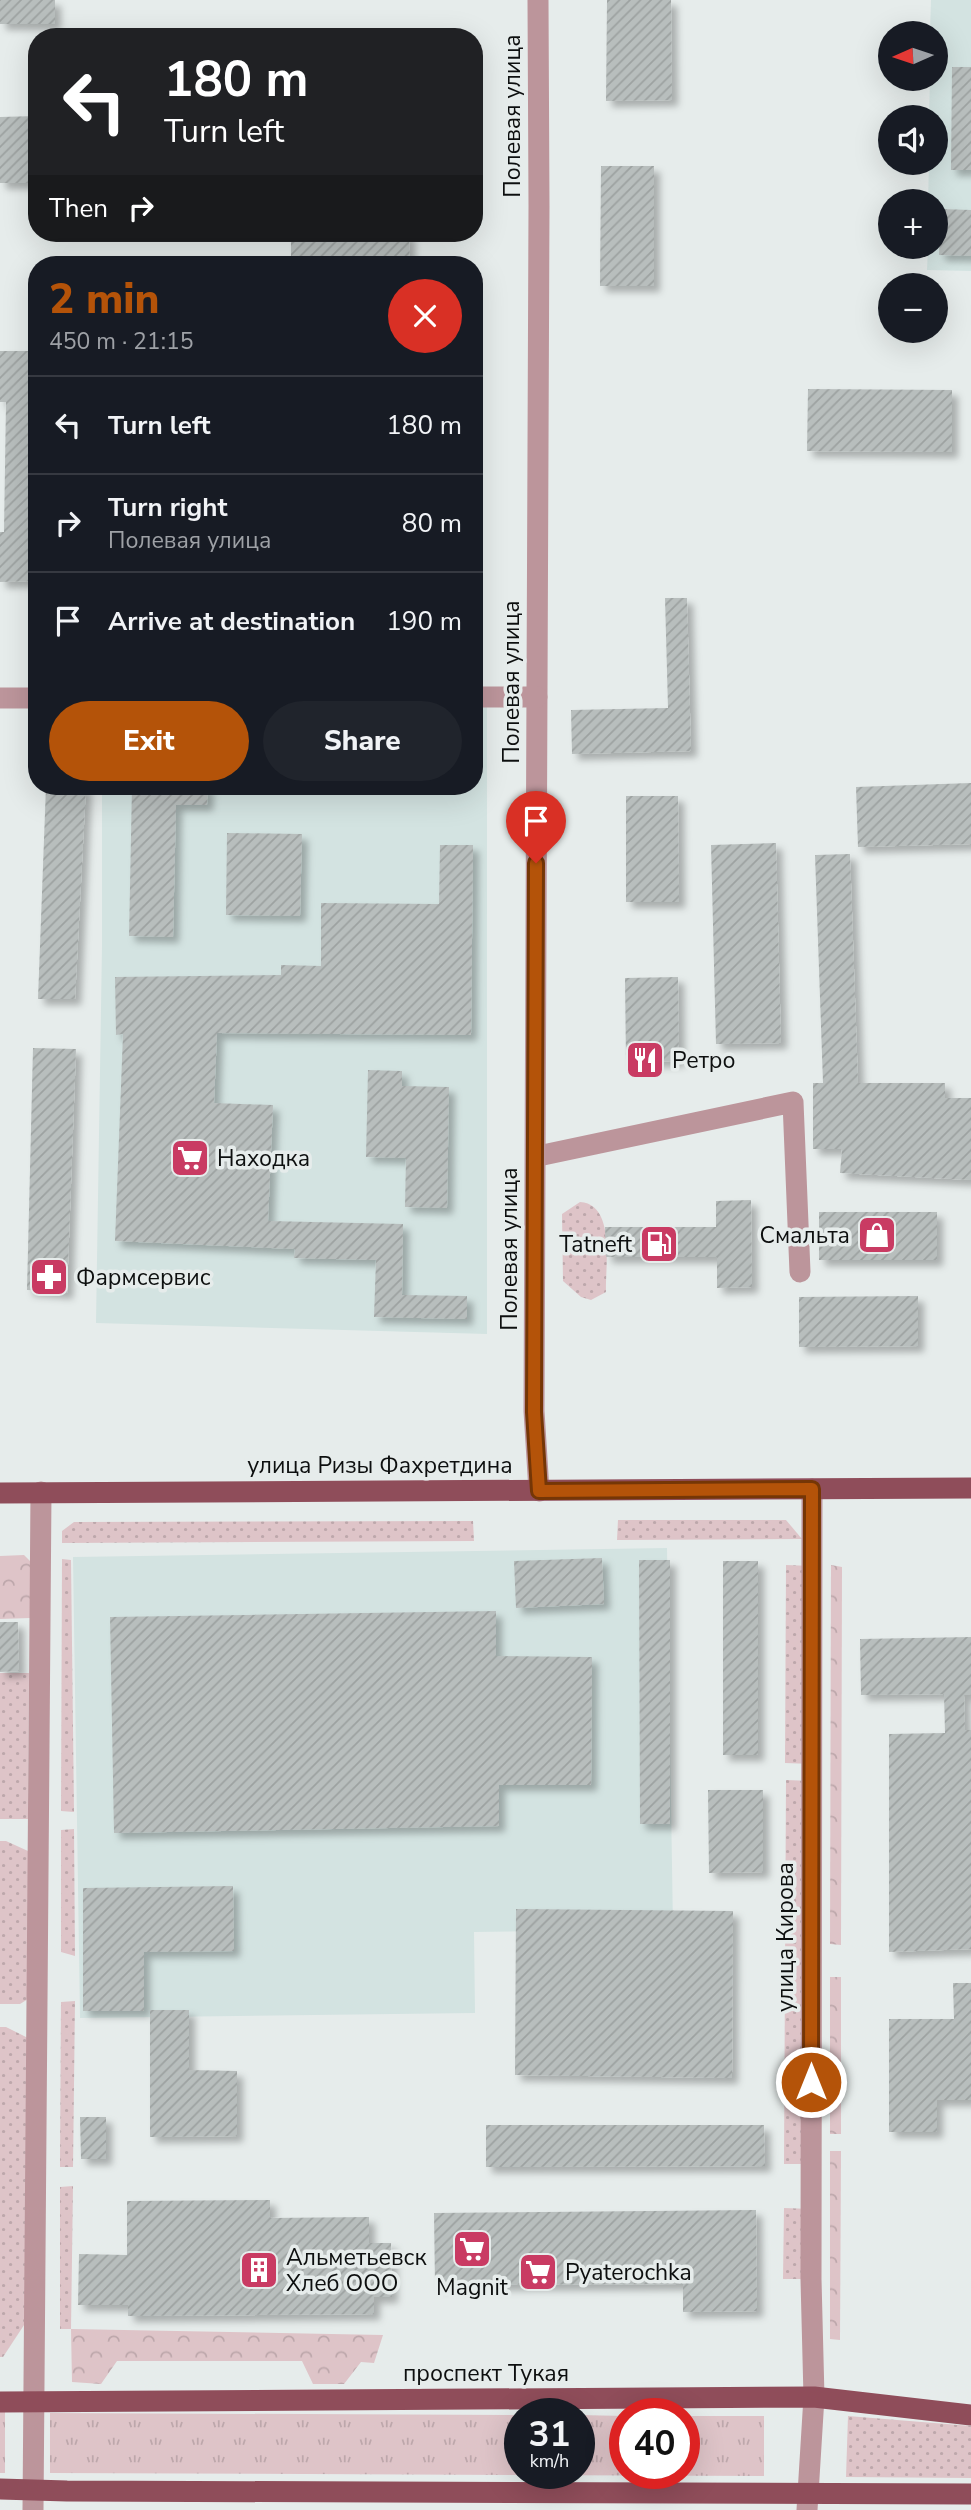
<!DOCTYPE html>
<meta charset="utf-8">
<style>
:root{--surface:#171b24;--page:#20242c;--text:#f1f3f6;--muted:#9ea1a6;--line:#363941;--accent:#b45309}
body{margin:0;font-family:"Nunito Sans",sans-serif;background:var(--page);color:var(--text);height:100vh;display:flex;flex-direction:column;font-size:26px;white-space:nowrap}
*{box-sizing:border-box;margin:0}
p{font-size:23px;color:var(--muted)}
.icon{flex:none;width:38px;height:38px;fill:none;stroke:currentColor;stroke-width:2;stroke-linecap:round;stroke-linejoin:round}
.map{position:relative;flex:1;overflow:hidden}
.details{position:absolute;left:28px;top:256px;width:455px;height:539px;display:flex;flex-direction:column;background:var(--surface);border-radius:28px;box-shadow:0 7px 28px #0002}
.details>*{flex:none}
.top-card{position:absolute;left:28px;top:28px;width:455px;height:214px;border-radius:28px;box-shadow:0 7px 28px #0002;background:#202124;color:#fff;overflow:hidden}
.needle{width:46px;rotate:267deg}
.controls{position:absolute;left:878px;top:21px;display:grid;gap:14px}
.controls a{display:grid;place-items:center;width:70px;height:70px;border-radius:50%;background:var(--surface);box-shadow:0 7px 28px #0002;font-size:35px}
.speed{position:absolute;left:504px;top:2398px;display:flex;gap:14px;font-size:35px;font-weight:700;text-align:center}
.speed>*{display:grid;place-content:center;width:91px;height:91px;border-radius:50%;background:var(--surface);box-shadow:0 7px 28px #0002;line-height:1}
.speed small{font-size:18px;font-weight:400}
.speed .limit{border:10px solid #d22;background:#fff;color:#111}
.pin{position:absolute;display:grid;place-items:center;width:60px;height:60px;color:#fff;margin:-72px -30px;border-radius:50% 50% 50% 0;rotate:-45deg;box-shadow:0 0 7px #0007}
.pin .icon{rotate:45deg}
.me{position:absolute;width:77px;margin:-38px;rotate:0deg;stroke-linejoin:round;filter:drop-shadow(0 0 5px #0008)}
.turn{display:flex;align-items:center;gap:24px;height:147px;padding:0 21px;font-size:32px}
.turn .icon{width:91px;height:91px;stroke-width:2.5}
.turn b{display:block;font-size:49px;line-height:60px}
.then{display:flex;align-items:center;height:66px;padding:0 21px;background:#0003;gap:14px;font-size:26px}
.round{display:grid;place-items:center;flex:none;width:74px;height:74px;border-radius:37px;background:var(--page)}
.overview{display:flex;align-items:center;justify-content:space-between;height:119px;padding:0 21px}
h1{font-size:42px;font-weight:800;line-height:52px;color:var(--accent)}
.button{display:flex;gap:14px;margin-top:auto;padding:14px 21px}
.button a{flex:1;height:80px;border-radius:42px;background:var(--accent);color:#fff;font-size:28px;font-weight:800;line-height:80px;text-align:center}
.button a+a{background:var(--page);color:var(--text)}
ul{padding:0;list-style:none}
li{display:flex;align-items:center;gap:21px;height:98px;padding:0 21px;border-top:2px solid var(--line)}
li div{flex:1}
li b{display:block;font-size:26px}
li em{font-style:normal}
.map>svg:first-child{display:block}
.built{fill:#d3e3e1}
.grass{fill:url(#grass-dots)}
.forest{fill:url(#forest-crowns)}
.park{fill:url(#park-tufts)}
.building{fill:url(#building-hatch);filter:url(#shadow)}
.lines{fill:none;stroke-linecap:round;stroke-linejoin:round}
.minor{stroke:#bc959b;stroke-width:21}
.major{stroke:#8f4d5a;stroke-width:21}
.route-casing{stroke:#753606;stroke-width:18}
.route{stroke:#b45309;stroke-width:12}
.labels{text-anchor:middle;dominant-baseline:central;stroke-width:7;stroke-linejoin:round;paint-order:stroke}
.street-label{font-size:23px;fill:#0d0f0f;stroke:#e6eceb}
.poi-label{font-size:23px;fill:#0d0f0f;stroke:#e6eceb;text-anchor:start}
</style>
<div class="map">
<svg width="971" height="2510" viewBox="0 0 971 2510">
<defs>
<pattern id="grass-dots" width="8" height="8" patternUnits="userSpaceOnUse" patternTransform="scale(1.75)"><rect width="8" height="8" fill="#dec4c8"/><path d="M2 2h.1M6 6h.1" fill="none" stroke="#bda7ab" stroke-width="1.8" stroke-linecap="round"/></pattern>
<pattern id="forest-crowns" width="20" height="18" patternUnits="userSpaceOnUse" patternTransform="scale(1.75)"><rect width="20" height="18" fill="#dec4c8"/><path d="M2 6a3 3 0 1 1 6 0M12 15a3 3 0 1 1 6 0" fill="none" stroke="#bda7ab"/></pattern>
<pattern id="park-tufts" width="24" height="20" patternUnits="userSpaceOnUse" patternTransform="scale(1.75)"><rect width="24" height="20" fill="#dec4c8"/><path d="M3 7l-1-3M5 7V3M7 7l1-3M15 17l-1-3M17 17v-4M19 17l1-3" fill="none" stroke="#bda7ab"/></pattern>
<pattern id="building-hatch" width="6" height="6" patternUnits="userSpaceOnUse" patternTransform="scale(1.75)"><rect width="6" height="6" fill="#b8bebd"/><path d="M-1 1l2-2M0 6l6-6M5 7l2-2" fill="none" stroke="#9da2a1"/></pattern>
<filter id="shadow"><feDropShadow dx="6" dy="6" stdDeviation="3.5" flood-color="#0004"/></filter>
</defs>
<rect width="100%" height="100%" fill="#e6eceb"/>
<g class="built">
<path d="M931,0h40v271l-44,-1 1,-23h8v-46h-8l1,-38h7v-46h-7l1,-38h6v-46h-6z"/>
<path d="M474,703h13v631l-391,-11 6,-377v-160h372z"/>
<path d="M667,1548l6,381 -199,3 1,81 -395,5 -7,-461z"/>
</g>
<g class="grass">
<path d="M580,1202c36,2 25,64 26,90l-15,8 -10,-3 -18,-16 -1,-67z"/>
<path d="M618,1520h168l16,19 -185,1z"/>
<path d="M473,1521l1,20 -412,2v-12l12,-9z"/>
<path d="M62,1559l9,1 3,252 -13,-1z"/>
<path d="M786,1565l26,1v198l-27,-1z"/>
<path d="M0,1673h29l-1,146h-28z"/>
<path d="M786,1780l26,1 -1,383h-27z"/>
<path d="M74,1829l1,127 -14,-4v-122z"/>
<path d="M0,1841h6l22,10v148l-8,5h-20z"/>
<path d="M75,2001l-2,166h-13l1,-165z"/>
<path d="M0,2027h6l22,11v281l-25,38h-3z"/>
<path d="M73,2186l-2,143h-11v-142z"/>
<path d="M784,2208l27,1v70h-28z"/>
<path d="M848,2416l123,10v52l-125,-1z"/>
</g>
<g class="forest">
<path d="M24,1555l6,6v57l-30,1v-63z"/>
<path d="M831,1565l11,2 -1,378 -11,-1z"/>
<rect x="830" y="1977" width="11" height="157"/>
<path d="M830,2151h11l-1,189 -10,-1z"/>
<path d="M71,2329l312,6 -9,28 -13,-1 -17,22h-31l-11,-23h-185l-16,23 -29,-2z"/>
</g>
<g class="park">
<rect x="0" y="2409" width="5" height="64"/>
<path d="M50,2413l470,2v58h59v-58l46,1v57h59v-57h80v60l-714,-3z"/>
</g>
<g class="building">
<rect x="0" y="0" width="55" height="24"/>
<path d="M607,0h64l1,100 -66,1z"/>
<path d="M952,67h19v103h-20z"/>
<path d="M37,116v67h-37v-66z"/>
<path d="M601,166h53v120h-54z"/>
<path d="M941,209l30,1v46l-32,-1z"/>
<path d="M291,233h118l1,31h-119z"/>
<path d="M0,351h37v230l-37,1v-50h4l2,-130h-6z"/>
<path d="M808,389l144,1v62l-145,-1z"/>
<path d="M665,598h22l4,153 -119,3 -1,-44 97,-2z"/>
<path d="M971,783v61l-113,3 -2,-60z"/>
<path d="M46,786h40l-11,213h-37z"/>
<path d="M132,786h76l-1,19h-31l-3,132 -44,-1z"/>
<path d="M626,796h52l1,106h-53z"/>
<path d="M227,833l75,1 -2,82 -74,-1z"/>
<path d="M776,843l5,200 -65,1 -5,-199z"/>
<path d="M440,845h33l-2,190 -254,-2 -3,70 59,2 -5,116 135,3 -1,71 65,1v23l-93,-2 2,-57 -82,-2 1,-9 -180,-8 8,-207 -7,1 -1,-58 166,-2v-10l40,1v-63l118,1z"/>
<path d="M850,854l8,229h87v15h26v82l-131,-7 2,-24h-29v-66h10l-8,-228z"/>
<path d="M678,977l1,84 -53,1 -1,-84z"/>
<path d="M33,1048l43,1 -9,244 -40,-3z"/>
<path d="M368,1070l34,1v15l47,1 -2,121 -42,-1 1,-49 -40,-1z"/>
<path d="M751,1200l1,87 -35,1v-31h-111l-1,-30h111v-26z"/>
<rect x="819" y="1212" width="118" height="48"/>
<path d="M918,1296v50l-119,1v-50z"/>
<path d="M602,1558l2,46 -88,4 -2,-47z"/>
<path d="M639,1560h31v264h-30z"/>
<rect x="723" y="1561" width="35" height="194"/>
<path d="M496,1611v45l96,1 -1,128h-92v41l-385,7 -4,-216z"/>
<path d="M0,1622h18l1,49 -19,1z"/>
<path d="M971,1637v58h-7l1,35h6v219l-82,3v-218l56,-1 -1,-39 -83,1 -1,-56z"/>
<path d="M708,1790h55v82l-54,1z"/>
<path d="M233,1886l1,65 -90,1v59h-61v-123z"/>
<path d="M516,1909l217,2 -1,167 -217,-3z"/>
<path d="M953,1983h18v117h-34v32h-48v-113h65z"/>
<path d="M150,2010h39v60l48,1v65l-87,1z"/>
<path d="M80,2117h26v42h-25z"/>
<path d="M486,2125h278l1,41 -279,1z"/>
<path d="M270,2200v18l99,-1v26h22l1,54h-18v17l-246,2v-11h-50l1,-51 48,1v-54z"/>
<path d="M756,2210l1,101 -74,1v-28l-248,1 -1,-72z"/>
</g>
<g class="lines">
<g class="minor">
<path d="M538,0l1,206 -5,1205 5,80"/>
<path d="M474,697h63"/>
<path d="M0,698h37"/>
<path d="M536,1154l7,1 250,-53 7,170"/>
<path d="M33,2510l8,-1018"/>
<path d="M807,2510l7,-113 -3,-118 1,-790"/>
</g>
<g class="major">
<path d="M0,1493l971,-5"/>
<path d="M0,2402l814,-5 157,18"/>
<path d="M0,2489l67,2 904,3"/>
</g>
</g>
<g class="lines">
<defs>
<path id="route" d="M536,863l-2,549 5,79 273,-2 -1,593"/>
</defs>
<use href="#route" class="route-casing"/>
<use href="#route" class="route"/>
</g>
<defs>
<symbol id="restaurant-square" viewBox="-11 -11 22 22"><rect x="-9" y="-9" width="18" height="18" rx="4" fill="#c93b63" stroke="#e6eceb"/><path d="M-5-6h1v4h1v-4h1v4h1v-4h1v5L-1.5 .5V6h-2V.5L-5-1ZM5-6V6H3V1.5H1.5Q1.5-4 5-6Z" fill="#fff"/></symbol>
<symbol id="supermarket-square" viewBox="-11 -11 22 22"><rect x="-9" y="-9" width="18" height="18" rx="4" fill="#c93b63" stroke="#e6eceb"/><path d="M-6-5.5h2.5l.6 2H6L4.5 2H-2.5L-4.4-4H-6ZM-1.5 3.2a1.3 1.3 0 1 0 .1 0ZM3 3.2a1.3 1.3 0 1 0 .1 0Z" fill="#fff"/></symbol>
<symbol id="shop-square" viewBox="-11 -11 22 22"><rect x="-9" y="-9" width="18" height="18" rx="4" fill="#c93b63" stroke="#e6eceb"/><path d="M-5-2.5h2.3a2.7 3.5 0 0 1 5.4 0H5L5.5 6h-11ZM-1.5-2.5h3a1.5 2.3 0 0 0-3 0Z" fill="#fff"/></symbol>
<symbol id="fuel-square" viewBox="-11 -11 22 22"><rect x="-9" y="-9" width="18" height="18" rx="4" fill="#c93b63" stroke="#e6eceb"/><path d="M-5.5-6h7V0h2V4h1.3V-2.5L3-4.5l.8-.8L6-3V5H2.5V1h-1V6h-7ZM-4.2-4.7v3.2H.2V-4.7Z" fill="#fff"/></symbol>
<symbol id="pharmacy-square" viewBox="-11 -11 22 22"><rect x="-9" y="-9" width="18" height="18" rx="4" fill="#c93b63" stroke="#e6eceb"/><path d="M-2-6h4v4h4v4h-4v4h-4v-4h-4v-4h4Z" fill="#fff"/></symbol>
<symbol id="building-square" viewBox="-11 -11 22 22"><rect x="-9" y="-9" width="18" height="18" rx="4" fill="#c93b63" stroke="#e6eceb"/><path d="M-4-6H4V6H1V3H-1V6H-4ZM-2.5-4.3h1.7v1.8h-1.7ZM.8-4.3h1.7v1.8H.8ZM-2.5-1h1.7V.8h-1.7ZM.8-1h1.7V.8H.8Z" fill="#fff"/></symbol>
</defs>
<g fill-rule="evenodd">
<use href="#restaurant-square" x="623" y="1038" width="44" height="44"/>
<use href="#supermarket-square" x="168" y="1136" width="44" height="44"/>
<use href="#shop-square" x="855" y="1213" width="44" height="44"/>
<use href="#fuel-square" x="637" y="1222" width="44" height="44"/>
<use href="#pharmacy-square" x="27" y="1255" width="44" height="44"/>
<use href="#supermarket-square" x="450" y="2227" width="44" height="44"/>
<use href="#building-square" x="237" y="2248" width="44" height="44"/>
<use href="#supermarket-square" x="516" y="2250" width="44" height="44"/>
</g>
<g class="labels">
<g class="street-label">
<text transform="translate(512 116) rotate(-90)">Полевая улица</text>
<text transform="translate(511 682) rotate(-90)">Полевая улица</text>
<text transform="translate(509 1249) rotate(-90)">Полевая улица</text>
<text x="380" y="1465">улица Ризы Фахретдина</text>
<text transform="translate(785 1937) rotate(-90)">улица Кирова</text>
<text x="486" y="2373">проспект Тукая</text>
</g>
<g class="poi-label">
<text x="672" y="1060">Ретро</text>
<text x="217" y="1158">Находка</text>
<text x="850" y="1235" text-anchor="end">Смальта</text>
<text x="632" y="1244" text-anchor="end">Tatneft</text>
<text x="76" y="1277">Фармсервис</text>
<text x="286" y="2257">Альметьевск<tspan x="286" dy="26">Хлеб ООО</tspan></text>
<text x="565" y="2272">Pyaterochka</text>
<text x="472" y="2287" text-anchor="middle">Magnit</text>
</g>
</g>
</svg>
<div class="controls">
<a><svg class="needle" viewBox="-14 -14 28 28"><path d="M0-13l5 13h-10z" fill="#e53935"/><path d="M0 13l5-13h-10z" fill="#9ea1a6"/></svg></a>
<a><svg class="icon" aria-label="sound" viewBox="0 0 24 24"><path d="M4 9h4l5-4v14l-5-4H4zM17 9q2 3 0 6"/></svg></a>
<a>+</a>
<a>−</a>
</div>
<div class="speed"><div>31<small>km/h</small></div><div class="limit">40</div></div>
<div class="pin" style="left:536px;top:863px;background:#d93025"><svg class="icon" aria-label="arrive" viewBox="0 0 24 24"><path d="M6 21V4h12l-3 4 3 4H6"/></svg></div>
<svg class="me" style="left:811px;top:2082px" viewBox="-20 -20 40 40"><circle r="17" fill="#b45309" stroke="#fff" stroke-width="3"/><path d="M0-11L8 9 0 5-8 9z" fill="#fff"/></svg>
<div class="top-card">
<div class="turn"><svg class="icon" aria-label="left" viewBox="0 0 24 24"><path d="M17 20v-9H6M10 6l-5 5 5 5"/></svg><div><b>180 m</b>Turn left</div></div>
<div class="then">Then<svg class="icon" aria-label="right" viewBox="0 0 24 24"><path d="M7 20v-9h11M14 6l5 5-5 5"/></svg></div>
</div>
<section class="details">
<div class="overview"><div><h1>2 min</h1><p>450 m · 21:15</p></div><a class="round" style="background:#d93025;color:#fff"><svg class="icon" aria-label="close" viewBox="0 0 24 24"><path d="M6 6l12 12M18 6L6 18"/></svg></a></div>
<ul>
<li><svg class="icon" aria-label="left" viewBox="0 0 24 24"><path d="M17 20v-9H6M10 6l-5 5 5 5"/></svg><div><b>Turn left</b></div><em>180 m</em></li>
<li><svg class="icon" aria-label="right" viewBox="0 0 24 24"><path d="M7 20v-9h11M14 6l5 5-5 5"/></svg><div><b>Turn right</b><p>Полевая улица</p></div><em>80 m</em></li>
<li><svg class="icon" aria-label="arrive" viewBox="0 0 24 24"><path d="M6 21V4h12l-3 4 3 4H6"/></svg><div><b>Arrive at destination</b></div><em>190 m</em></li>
</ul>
<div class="button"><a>Exit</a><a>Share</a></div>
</section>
</div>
